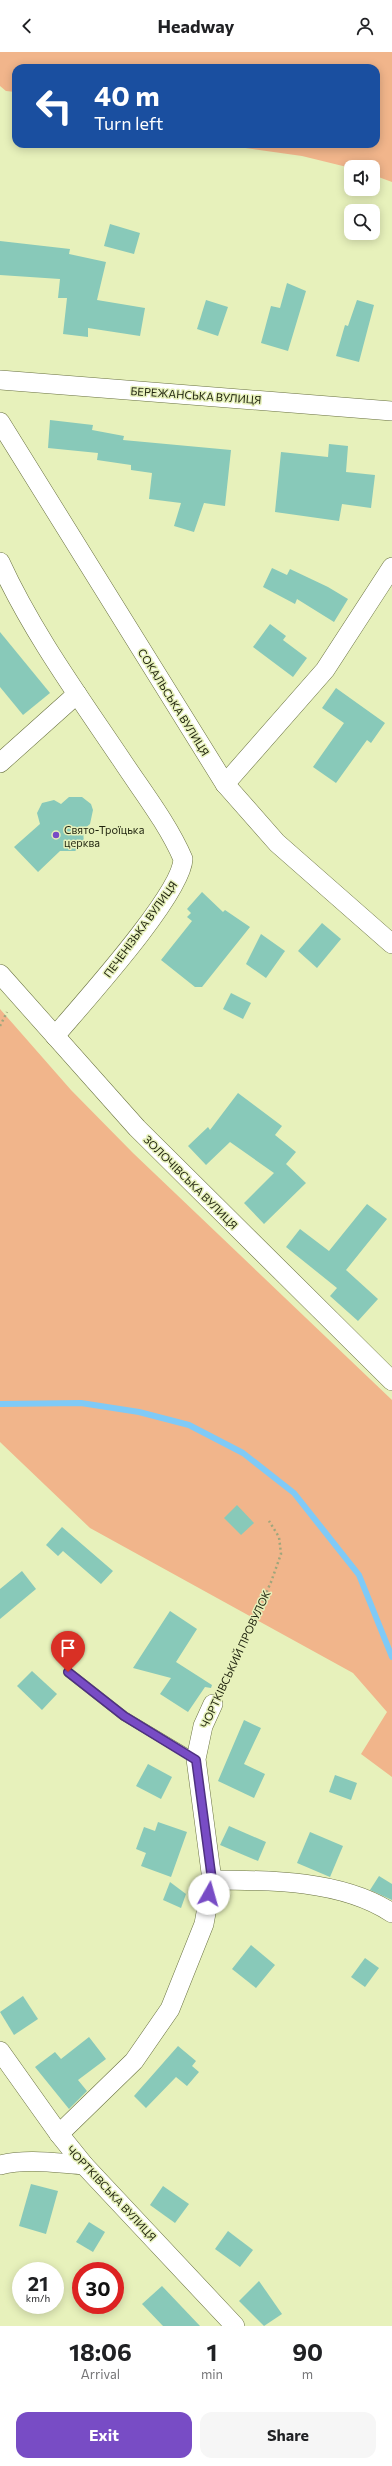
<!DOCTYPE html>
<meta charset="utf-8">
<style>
:root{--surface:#fff;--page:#f6f6f6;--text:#202124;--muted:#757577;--accent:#784cc5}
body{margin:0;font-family:Commissioner,sans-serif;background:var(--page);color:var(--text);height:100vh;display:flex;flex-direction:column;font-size:15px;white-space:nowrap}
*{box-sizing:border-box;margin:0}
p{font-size:13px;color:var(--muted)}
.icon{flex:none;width:22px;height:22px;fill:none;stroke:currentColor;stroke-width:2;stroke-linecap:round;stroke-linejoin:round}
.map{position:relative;height:2274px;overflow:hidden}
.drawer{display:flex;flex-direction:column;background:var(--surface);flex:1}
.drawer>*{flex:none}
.hud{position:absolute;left:12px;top:12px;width:368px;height:84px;border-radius:12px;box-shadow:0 2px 10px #0003;background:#1a4fa0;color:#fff;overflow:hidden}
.buttons{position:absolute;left:344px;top:108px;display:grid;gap:8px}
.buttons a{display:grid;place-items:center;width:36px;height:36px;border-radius:8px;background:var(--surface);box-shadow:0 2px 10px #0003;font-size:20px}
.speed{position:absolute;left:12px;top:2210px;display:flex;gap:8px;font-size:20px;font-weight:700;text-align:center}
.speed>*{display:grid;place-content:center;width:52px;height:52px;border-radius:50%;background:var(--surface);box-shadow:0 2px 10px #0003;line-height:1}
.speed small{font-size:10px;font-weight:400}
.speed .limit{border:6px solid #d22;background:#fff;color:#111}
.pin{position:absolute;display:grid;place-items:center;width:34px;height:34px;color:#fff;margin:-41px -17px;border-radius:50% 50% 50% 0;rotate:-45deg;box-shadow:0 0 4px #0007}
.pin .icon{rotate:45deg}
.me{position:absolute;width:44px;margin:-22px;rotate:7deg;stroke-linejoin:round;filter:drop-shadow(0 0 3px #0008)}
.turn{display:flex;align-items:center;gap:14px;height:84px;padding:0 16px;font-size:18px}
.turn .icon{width:52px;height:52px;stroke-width:2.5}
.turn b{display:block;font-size:28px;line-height:34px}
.eta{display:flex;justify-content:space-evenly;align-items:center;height:68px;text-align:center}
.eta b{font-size:24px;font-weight:700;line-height:28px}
.cta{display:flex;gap:8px;margin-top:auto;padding:8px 16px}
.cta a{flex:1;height:46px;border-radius:12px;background:var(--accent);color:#fff;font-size:16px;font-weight:700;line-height:46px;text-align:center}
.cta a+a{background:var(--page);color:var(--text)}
header{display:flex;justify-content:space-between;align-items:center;height:52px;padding:0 16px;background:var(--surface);font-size:18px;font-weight:700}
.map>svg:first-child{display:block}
.green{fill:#f1b58b}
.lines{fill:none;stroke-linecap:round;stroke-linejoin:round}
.stream{stroke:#7fcaf7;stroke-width:6}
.building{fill:#88c9b9}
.service-casing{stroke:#697140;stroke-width:10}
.minor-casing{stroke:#697140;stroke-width:20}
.path{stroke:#9fa67c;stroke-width:2.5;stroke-dasharray:2 3;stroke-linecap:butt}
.service{stroke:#fff;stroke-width:9}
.minor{stroke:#fff;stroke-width:19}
.route-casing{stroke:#4e3180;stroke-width:10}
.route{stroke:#784cc5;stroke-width:7}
.poi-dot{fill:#784cc5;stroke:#e7f1bb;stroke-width:1.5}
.labels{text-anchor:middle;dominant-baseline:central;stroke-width:3;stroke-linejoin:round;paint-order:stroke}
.street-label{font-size:11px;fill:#1e220d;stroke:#e7f1bb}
.poi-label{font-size:11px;fill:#1e220d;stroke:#e7f1bb;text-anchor:start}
</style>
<header><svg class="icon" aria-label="back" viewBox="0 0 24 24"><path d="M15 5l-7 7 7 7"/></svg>Headway<svg class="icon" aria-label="person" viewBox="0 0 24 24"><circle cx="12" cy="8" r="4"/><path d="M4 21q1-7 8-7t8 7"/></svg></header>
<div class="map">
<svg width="392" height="2274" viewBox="0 0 392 2274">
<rect width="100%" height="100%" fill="#e7f1bb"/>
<g class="green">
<path d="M0,0h392v130l-19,-7v-8l-22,1 -49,-12 -85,-12h159v-76h-360v24l-10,-1 -6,-5z"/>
<path d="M0,957l71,81 62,63 259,247v377l-31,-23 26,-42 -34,-39 -263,-145 -90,-86z"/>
</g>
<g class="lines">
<path class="stream" d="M0,1352l81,-1 58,9 50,13 54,28 51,40 65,82 33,82"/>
</g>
<g class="building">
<path d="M110,172l30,9 -6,21 -30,-8z"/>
<path d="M0,189l70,8 -1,5 37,8 -9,38 48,8 -5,28 -52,-8v9l-25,-3 4,-36h-9l2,-19 -60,-4z"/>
<path d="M287,231l19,8 -18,60 -27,-8 10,-37 9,2z"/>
<path d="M206,248l22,7 -10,29 -21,-7z"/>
<path d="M357,248l17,5 -15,57 -23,-6 9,-31 3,1z"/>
<path d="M50,368l43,5 -1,5 32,6 -1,4 108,10 -6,56 -21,-3 -10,29 -20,-6 7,-23 -32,-4 3,-26 -21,-3v-5l-34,-5 1,-7 -50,-5z"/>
<path d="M329,392l19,2 -2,26 29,3 -4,33 -29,-4 -3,17 -64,-9 6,-60 47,5z"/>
<path d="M272,516l15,7 3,-6 38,18 20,12 -14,23 -37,-23 -2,5 -32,-17z"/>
<path d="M270,572l16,12 -3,4 24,18 -14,19 -40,-30z"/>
<path d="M0,580l50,61 -27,22 -23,-28z"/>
<path d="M336,636l49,35 -14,20 -4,-3 -31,43 -23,-16 31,-44 -22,-15z"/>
<path d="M69,745h13l9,7 2,6 -3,14 -7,6 1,14 -9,7h-15l-22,21 -24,-25 26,-23 -3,-11 5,-10 12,-3 7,4z"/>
<path d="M202,840l21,20 2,-2 25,17 -48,60h-7l-34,-27 31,-39 -5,-4 4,-4 -4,-4z"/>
<path d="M322,871l19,16 -24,29 -19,-17z"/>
<path d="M261,882l24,17 -19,27 -20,-14z"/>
<path d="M231,941l20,10 -8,16 -20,-10z"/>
<path d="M238,1041l44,33 -7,9 21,17 -10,12 20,19 -42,41 -20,-21 30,-30 -44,-31 -24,23 -18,-19 20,-19 2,3z"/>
<path d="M367,1152l20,15 -41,51 32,29 -20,22 -28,-25 7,-8 -51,-41 14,-18 29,22z"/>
<path d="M237,1453l17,18 -13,12 -17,-17z"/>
<path d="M62,1475l51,44 -12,13 -38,-33 -5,5 -12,-11z"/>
<path d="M22,1519l14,18 -36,30v-30z"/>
<path d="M170,1559l27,18 -21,33 36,23 -1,3 -6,-1 -17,25 -28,-18 11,-16 -38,-10z"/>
<path d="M32,1619l25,23 -15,16 -25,-24z"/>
<path d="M244,1668l17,8 -17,36 21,10 -11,24 -36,-17z"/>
<path d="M148,1712l24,13 -11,22 -25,-13z"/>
<path d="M335,1723l22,8 -6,17 -22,-8z"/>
<path d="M158,1770l29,10 -16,45 -30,-11 5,-13 -10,-4 8,-22 11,4z"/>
<path d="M229,1774l37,16 -8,19 -38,-16z"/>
<path d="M310,1780l33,14 -13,31 -33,-14z"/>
<path d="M379,1824l13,8v16l-22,-10z"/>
<path d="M170,1830l16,12 -5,14 -18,-8z"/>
<path d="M251,1893l24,20 -19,23 -24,-19z"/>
<path d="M365,1906l14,10 -14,19 -14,-10z"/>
<path d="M23,1944l15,23 -24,16 -14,-23z"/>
<path d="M89,1985l17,22 -28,21 9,11 -18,18 -34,-42 20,-15 6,7z"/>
<path d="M178,1994l18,15 -4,5 7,6 -12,14 -11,-9 -30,31 -12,-12z"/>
<path d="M31,2132l27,7 -12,43 -27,-8z"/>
<path d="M163,2134l26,18 -14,19 -25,-18z"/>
<path d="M89,2170l16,10 -12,20 -17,-10z"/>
<path d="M228,2179l25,19 -13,17 -25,-18z"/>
<path d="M259,2229l23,33 -18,12 -25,-25z"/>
<path d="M162,2234l38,40h-37l-21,-22z"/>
</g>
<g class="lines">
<defs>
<path id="service" d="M68,1620l56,44 72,43"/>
<g id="minor">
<path d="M0,328l392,31"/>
<path d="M0,370l225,362 52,59 115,101"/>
<path d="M0,510c32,70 78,133 121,197 21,32 47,65 62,100 -1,35 -101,145 -128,177"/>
<path d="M0,711l77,-69"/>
<path d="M225,732l100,-114 67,-103"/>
<path d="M0,922l137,154 255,253"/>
<path d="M212,1828c58,0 130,0 180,33"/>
<path d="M0,1999l59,83 25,31 151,161"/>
<path d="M59,2082l75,-73 36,-52 34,-85 8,-44 -16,-121 7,-33 10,-22"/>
<path d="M0,2113c27,-7 56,-2 84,0"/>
</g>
</defs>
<use href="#service" class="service-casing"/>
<use href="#minor" class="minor-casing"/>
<g class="path">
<path d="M0,974l7,-14"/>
<path d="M224,1636l47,-106 10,-28 -2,-17 -10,-16"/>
</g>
<use href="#service" class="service"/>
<use href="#minor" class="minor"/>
</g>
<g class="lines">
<defs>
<path id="route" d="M68,1620l56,44 72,44 16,120 -3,14"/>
</defs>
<use href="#route" class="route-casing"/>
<use href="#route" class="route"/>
</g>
<circle class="poi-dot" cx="56" cy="783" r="4"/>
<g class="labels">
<g class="street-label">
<text transform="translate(196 343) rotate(4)">БЕРЕЖАНСЬКА ВУЛИЦЯ</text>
<text transform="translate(174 650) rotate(58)">СОКАЛЬСЬКА ВУЛИЦЯ</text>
<text transform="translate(140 877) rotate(-54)">ПЕЧЕНІЗЬКА ВУЛИЦЯ</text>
<text transform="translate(191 1130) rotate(45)">ЗОЛОЧІВСЬКА ВУЛИЦЯ</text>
<text transform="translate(235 1607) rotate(-65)">ЧОРТКІВСЬКИЙ ПРОВУЛОК</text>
<text transform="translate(112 2141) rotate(47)">ЧОРТКІВСЬКА ВУЛИЦЯ</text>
</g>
<g class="poi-label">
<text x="64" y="777">Свято-Троїцька<tspan x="64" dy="13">церква</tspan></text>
</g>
</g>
</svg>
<div class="buttons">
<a><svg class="icon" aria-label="sound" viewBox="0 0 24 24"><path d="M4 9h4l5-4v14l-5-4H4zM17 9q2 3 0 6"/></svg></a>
<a><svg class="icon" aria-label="search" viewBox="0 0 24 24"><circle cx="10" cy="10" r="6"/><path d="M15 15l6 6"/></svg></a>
</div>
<div class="speed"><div>21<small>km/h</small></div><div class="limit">30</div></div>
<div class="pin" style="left:68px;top:1620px;background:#d93025"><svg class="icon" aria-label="arrive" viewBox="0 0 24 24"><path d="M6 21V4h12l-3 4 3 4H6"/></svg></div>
<svg class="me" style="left:209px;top:1842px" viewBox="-20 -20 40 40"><circle r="19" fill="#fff"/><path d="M0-13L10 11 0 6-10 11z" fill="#784cc5"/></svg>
<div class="hud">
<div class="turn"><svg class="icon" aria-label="left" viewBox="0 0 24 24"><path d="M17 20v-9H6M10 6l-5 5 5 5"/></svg><div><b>40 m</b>Turn left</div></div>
</div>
</div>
<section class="drawer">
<div class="eta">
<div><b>18:06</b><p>Arrival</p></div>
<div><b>1</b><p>min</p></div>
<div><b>90</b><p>m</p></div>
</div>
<div class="cta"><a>Exit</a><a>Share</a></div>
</section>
